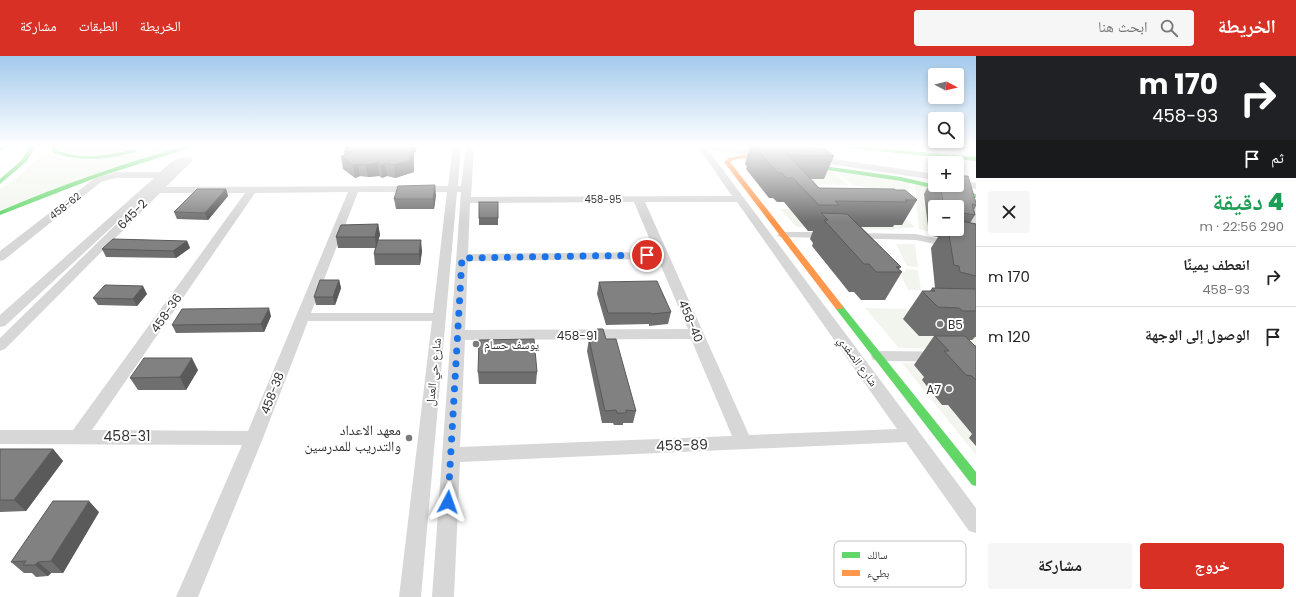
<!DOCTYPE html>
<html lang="ar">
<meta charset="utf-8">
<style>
:root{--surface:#fff;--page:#f6f6f6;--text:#222;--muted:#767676;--line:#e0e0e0;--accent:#d93025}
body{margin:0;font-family:Poppins,"Noto Naskh Arabic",sans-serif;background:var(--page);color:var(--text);direction:rtl;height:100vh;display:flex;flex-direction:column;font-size:15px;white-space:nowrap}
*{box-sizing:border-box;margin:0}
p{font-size:13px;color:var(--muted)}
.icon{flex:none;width:22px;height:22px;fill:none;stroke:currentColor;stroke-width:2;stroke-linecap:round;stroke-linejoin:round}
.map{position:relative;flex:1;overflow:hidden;direction:ltr}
.drawer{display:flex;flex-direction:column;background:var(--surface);width:320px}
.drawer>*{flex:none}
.hud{background:#202124;color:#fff;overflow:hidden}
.needle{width:26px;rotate:97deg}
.buttons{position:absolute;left:928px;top:12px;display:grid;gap:8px}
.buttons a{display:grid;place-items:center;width:36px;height:36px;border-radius:4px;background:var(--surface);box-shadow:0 2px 6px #0003;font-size:20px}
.pin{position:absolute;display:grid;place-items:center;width:34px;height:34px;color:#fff;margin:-17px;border:2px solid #fff;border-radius:50%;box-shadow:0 1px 4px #0007}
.me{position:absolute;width:44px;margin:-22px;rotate:4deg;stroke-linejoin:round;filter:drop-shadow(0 0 3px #0008)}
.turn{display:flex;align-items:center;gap:14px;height:84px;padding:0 12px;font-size:18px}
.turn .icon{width:52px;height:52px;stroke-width:2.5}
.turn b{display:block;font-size:28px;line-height:34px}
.then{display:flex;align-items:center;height:38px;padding:0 12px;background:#0003;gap:8px;font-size:15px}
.round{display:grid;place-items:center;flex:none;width:42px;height:42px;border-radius:4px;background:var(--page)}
.head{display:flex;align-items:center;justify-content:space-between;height:68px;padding:0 12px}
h1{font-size:24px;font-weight:800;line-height:30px;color:#1e9e55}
.button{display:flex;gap:8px;margin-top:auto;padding:8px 12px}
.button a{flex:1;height:46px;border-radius:4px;background:var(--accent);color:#fff;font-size:16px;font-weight:800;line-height:46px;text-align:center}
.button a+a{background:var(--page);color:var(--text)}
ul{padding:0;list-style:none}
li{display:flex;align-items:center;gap:12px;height:60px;padding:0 12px;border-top:1px solid var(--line)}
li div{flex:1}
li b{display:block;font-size:15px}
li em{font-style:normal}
header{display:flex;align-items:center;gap:24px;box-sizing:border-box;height:56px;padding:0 20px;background:var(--accent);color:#fff}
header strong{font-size:19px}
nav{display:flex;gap:22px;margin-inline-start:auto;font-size:14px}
.search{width:280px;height:36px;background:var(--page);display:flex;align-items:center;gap:10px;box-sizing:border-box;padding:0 14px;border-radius:4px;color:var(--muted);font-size:15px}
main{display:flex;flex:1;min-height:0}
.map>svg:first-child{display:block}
.green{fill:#f1f5ed}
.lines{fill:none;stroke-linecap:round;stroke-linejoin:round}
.street{fill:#d7d7d7;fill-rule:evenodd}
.fast{fill:#63d668;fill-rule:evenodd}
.slow{fill:#ff974d;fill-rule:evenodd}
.wall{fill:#6f6f6f;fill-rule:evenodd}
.shaded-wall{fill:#5a5a5a}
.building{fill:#818181;stroke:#5a5a5a}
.route{stroke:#1a73e8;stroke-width:7;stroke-dasharray:0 12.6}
.poi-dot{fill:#7a7a7a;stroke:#fff;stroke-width:1.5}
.labels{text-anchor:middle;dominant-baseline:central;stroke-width:4;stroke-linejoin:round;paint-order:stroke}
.far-street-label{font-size:10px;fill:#333;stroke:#fff}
.street-label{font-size:12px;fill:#333;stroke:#fff}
.poi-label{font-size:12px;fill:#333;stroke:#fff;text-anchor:start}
.near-poi-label{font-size:14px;fill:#333;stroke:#fff;text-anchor:end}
.near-street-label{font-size:14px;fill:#333;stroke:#fff}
.key{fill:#fff;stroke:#c2c2c2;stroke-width:1}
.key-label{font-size:11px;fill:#333}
</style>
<header>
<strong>الخريطة</strong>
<div class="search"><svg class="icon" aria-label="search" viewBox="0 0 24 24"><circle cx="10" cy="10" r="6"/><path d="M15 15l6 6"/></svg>ابحث هنا</div>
<nav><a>الخريطة</a><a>الطبقات</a><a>مشاركة</a></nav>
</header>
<main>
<section class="drawer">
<div class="hud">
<div class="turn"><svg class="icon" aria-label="right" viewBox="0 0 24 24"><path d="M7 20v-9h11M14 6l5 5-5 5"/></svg><div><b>170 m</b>458-93</div></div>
<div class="then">ثم<svg class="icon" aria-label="arrive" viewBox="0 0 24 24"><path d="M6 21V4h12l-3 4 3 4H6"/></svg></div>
</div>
<div class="head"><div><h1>4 دقيقة</h1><p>290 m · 22:56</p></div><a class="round"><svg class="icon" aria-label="close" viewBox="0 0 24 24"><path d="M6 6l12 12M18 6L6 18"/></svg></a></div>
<ul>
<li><svg class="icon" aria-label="right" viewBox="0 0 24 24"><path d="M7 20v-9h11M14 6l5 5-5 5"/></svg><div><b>انعطف يمينًا</b><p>458-93</p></div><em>170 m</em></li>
<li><svg class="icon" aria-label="arrive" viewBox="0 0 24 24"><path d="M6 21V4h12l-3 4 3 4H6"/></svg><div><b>الوصول إلى الوجهة</b></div><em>120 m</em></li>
</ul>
<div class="button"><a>خروج</a><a>مشاركة</a></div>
</section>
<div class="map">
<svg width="976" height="541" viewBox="0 0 976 541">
<rect width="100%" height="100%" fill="#fff"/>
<g class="green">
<path d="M60,90h93l-49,8 -29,1 -14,-6z"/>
<path d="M170,90h18l-188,64v-20l24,-18 20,-21c15,19 102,0 126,-5z"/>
<path d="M830,113l18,16 -56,-1z"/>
<path d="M836,115l74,11v14l-58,-11z"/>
<path d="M915,127l15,3 5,21v22h22l8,11 -46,-11z"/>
<path d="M780,153l101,1 23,8 11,9 -22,2 2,1 -98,-3z"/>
<path d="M896,188h19l3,23 -11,-1z"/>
<path d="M906,213l12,1 3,20h-13l-8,-17 5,-1z"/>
<path d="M865,252l76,2 35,8v31l-77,-1z"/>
<path d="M902,307l52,1 22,24v67z"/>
</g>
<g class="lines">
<g class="street">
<path d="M453,90h8l-3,40h3l5,-40h8l-3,51 261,-1 -33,-48 -4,-2h28l46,6 1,2 -1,2 -3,1 -58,-7 268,358v25l-7,-2 -63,-89 -446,20 -6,135h-22l29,-405h-4l-36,405h-22l33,-276h-124l-45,117 -65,159h-22l66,-152 -242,-1v-14h73l172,-237h-85l-155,156 -5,2v-13l142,-139 -137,127 -5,1v-12l154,-137h-38l-15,4 -97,78 -4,1v-10l95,-73 21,-6h44c10,-9 18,-17 32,-14l1,2 -27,27 282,-1zM348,136l-100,239 -156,-1 163,-237zM358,136h89l-14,121h-122zM634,146l21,50 -187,2 2,-51zM645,146h92l160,227 -148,6zM658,203l30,70 -223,1 3,-69zM691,283l41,97 -272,11 5,-107z"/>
<path d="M813,100l122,18v6l-125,-19 -1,-2 1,-2z"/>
<path d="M957,123l19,4v6l-19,-4z"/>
<path d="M969,140l4,1 3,8v21l-5,-3 -7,-24z"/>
<path d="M783,176h47l6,3 -6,3 -51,-1 -2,-2z"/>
<path d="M851,177l65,1 60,13v6l-60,-13 -69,-2 -2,-2 2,-2z"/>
<path d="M878,295l98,1v10l-98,-1 -5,-1 -2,-4 2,-4z"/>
</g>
<g class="fast">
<path d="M7,90l-7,5 1,-5z"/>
<path d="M30,90h6l-10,16 -26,22v-5l22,-19z"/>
<path d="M51,90h6v4c25,11 51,5 77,-1l3,2c-5,3 -12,3 -18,5 -23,4 -45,5 -67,-4z"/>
<path d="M186,90h10l-98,31 -98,38v-4c61,-26 123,-48 186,-65z"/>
<path d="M828,90h24l124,11v4z"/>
<path d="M803,107l98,14 75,17v4l-75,-17 -100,-15v-2z"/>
<path d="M839,248l3,1 134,167v14l-4,-1 -136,-176 -1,-2 1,-2z"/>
</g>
<path class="slow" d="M743,99l30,4 3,2 -3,2c-13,-2 -31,-9 -43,-1l112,143 1,2 -1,2h-6l-112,-147 5,-4z"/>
</g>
<g class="wall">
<path d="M347,90h70v2l-1,1v3h-2v20l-19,6 -8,-2 -5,2 -3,-2 -11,1 -8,-1 -5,2 -12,-9 -2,-13 3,-1v-4l2,-1 -1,-2 2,-1z"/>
<path d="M750,90h54l30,10 -10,23h-14l9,9 77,2 21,10 -15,25h-8l-1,2h-32l40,40 -2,2 3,3 -17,28h-24l-7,-8h-5l-37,-46 1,-3 -3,-4 3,-8h-5l-24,-29h-7l-4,-4h-4l-23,-29 1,-2 -2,-3z"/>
<path d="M935,118v11h22l7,-9 12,27v3l-2,4 1,5 -5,8 6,1v113h-1l-3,3h-3l6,6h1v100l-7,-8 3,-4 -24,-29h-6l-20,-25 2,-3 -10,-12 20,-29h-15l-16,-17 19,-28h8l2,-3h3l-4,-40 7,-11 -6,-1 -1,-9 -3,-1 -4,-32zM935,151h22v22h-22z"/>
<path d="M226,133l2,7 -20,24 -31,-1 -3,-7z"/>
<path d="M436,139l-2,14h-38l-2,-10z"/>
<path d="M498,146v23h-19v-7z"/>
<path d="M378,168l2,11 -2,5 44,11 -2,14h-45l-1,-11 1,-6h-37l-2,-11z"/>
<path d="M187,185l3,7 -14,10 -70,-1 -4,-8z"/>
<path d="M339,224l2,8 -6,17h-19l-2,-8z"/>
<path d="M599,226l72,30 -3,12 -19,2v-2l-43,1 -9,-31z"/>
<path d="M147,238l-10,12 -39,-1 -5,-7z"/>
<path d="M271,260l-7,16 -88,1 -4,-8z"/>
<path d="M597,273l9,10 30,72 -3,12h-10v2h-9l-1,-2h-11l-15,-72 2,-12 7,1z"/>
<path d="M198,314l-12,20h-48l-8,-12z"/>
<path d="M478,316h59l-1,12h-57z"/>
<path d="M0,393h53l10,12 -37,50 -26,1z"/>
<path d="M99,456l-36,61h-12l-3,3 -12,1 -4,-4h-8l-13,-11z"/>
</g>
<g class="shaded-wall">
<path d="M406,90h11v2l-1,1v3h-2v20l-19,6 -1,-13z"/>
<path d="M378,107l1,13 -11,1 -2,-12z"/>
<path d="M385,107l2,13 -5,2 -1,-13z"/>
<path d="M358,108l2,12 -5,2 -2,-13z"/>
<path d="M435,129l1,10 -2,14 -1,-10z"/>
<path d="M226,133l2,7 -20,24 -3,-7z"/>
<path d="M378,168l2,11 -4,13 -1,-11z"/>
<path d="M421,184l1,11 -2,14 -1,-11z"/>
<path d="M187,185l3,7 -14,10 -3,-7z"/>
<path d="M339,224l2,8 -6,17 -2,-8z"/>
<path d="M143,230l4,8 -10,12 -4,-7z"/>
<path d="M269,252l2,8 -7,16 -3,-8z"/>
<path d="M192,302l6,12 -12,20 -6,-13z"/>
<path d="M53,393l10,12 -37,50 -12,-11z"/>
<path d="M89,445l10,11 -36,61 -12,-12z"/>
<path d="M38,506l13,11 -3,3 -13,-11z"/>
</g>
<g class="building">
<path d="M349,90h63l-2,1 3,1 -3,1 3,1 -3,2 3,1 -3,2 2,1 -3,1 4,2 -19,6 -9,-2 -4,2 -3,-2 -12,2 -8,-1 -5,1 -12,-9 10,-3 -7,-2 4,-2 -3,-1 5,-1z"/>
<path d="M754,90h50l22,3 8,7 -46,-1 31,33 75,1 2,1h9l12,10h-12l2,2 -72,-1 4,4h-20l-26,-27h-7l-4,-5h-4z"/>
<path d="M957,115l6,1 1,4h4l8,27v2l-4,-1 3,11 -18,-3v-5h-10l-1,-6h-3l-3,-16h17z"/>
<path d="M435,129l-2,14h-39l4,-13z"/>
<path d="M197,133h29l-21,24 -31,-1z"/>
<rect x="479" y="146" width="19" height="16"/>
<path d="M821,157l26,1 54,53h-5l6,5h-26l-7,-8h-5l-40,-44h4z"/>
<path d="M957,164l19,4v52l-16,-4 -1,-6 -5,-1 -6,-36h9z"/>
<path d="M378,168l-3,13h-39l5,-12z"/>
<path d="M113,183l74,2 -14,10 -71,-2z"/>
<path d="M378,184h43l-2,14h-45z"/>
<path d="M320,224h19l-6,17h-19z"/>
<path d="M657,225l14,31 -19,2 -1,-1h-43l-9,-31z"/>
<path d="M105,229l38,1 -10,13 -40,-1z"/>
<path d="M932,232l44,1v22h-13l-4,-3 -21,-1 -16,-16h13z"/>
<path d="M269,252l-8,16 -89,1 10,-16z"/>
<path d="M597,273h6l3,10h10l20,72 -10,-1v3h-9l-1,-3 -11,1 -16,-72 9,1z"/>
<path d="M935,280h30l10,10h1v34l-4,-4 -6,-1 -22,-24h5z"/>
<path d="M534,283l3,33h-59l1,-32z"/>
<path d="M144,302h48l-12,19 -50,1z"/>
<path d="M0,393h53l-39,51h-14z"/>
<path d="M53,445h36l-38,60 -13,1 -3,3h-12l3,-4 -15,1z"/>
</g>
<linearGradient id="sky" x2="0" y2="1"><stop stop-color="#a3caec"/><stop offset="0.54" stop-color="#fff"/><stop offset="1" stop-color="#fff" stop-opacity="0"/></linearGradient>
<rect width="976" height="166" fill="url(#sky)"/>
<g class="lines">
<path class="route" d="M448,446l14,-244 185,-3"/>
</g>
<g class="poi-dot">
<circle cx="940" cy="268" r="4"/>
<circle cx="476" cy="288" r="4"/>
<circle cx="949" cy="333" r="4"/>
<circle cx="409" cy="382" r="4"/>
</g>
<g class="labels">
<g class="far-street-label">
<text x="603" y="143">458-95</text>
<text transform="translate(65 150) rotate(-38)">458-62</text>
</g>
<g class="street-label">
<text transform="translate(132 158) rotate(-45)">645-2</text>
<text transform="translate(166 257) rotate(-55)">458-36</text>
<text transform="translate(691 265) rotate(67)">458-40</text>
<text x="577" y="279">458-91</text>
<text transform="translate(858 305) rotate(54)">شارع الصفدي</text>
<text transform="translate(433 316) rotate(-84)">شارع حي العدل</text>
<text transform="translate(272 337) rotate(-69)">458-38</text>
</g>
<g class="poi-label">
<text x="948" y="268">B5</text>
<text x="484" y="288">يوسف حسام</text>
<text x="941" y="333" text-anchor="end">A7</text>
</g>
<g class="near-poi-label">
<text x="401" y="374">معهد الاعداد<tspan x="401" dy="16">والتدريب للمدرسين</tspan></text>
</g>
<g class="near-street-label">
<text x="127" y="380">458-31</text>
<text transform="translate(682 389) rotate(-2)">458-89</text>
</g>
</g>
<rect x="834" y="485" width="132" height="46" rx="6" class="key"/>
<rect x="842" y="496" width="18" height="6" fill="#63d668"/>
<rect x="842" y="514" width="18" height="6" fill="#ff974d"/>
<g class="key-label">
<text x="867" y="503">سالك</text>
<text x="867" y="521">بطيء</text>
</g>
</svg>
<div class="buttons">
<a><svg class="needle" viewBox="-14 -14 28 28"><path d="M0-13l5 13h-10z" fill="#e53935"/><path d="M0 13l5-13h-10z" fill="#767676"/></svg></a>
<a><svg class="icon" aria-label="search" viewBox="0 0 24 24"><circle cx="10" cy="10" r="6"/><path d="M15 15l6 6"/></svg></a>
<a>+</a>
<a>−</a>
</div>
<div class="pin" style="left:647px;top:199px;background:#d93025"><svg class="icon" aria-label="arrive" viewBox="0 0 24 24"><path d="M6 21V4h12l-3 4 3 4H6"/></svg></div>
<svg class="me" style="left:448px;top:446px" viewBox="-20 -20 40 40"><path d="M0-17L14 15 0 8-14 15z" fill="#1a73e8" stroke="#fff" stroke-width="4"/></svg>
</div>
</main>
